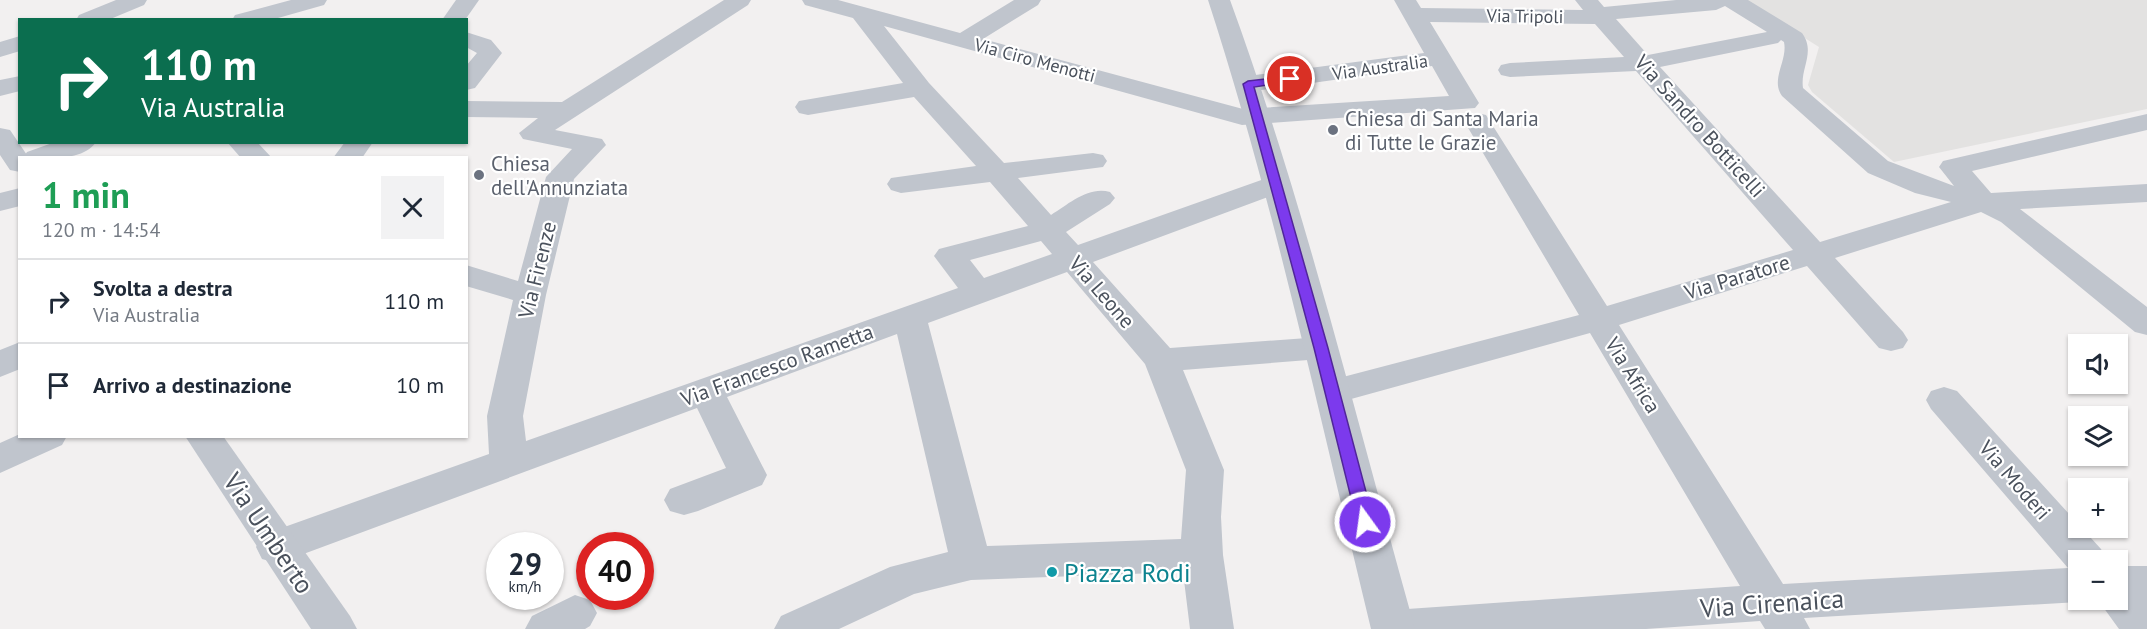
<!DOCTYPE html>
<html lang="it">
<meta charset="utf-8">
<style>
:root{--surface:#fff;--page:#f2f2f3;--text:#1f2937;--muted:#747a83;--line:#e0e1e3}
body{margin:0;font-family:"PT Sans",sans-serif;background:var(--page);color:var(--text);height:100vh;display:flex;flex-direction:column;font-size:22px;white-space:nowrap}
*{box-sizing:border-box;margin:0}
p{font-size:20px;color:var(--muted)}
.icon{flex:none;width:33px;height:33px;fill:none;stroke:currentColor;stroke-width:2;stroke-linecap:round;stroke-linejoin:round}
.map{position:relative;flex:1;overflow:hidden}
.drawer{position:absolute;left:18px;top:156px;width:450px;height:282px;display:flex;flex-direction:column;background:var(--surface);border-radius:0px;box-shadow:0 2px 4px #0004}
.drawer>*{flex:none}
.hud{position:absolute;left:18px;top:18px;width:450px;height:126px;border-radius:0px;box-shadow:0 2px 4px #0004;background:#0b6e4f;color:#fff;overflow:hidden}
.controls{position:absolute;left:2068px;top:334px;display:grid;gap:12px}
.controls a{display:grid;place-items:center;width:60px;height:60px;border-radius:0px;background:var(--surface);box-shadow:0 2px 4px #0004;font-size:30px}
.speed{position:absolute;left:486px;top:532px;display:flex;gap:12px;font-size:30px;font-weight:700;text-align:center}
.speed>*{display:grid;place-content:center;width:78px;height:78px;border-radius:50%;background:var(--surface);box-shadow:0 2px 4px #0004;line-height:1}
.speed small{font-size:15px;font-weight:400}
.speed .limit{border:9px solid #d22;background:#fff;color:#111}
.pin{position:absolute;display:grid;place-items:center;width:51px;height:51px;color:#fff;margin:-26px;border:3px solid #fff;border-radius:50%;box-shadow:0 2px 6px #0007}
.me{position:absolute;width:66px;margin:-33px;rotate:346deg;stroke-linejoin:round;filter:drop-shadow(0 0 4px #0008)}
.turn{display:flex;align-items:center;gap:21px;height:126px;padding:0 24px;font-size:27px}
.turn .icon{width:78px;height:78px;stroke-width:2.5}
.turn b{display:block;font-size:42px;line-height:51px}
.round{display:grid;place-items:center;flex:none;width:63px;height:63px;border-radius:0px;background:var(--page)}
.summary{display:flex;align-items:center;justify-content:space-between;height:102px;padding:0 24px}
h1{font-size:36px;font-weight:800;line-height:45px;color:#1e9e55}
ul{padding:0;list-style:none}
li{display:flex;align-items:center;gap:18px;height:84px;padding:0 24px;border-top:2px solid var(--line)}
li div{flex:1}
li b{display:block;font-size:22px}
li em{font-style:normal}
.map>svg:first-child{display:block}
.education{fill:#e3e2e1}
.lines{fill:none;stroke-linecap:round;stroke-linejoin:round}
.minor{fill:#c0c5cd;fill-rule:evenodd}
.tertiary{fill:#c0c5cd;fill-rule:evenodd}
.route{fill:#7c3aed;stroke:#51269a;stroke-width:1.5}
.worship-dot{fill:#6b7280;stroke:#fff;stroke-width:2}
.culture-dot{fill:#0f9aa8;stroke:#fff;stroke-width:2}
.labels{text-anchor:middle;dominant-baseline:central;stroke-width:4.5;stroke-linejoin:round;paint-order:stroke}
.far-street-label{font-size:18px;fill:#4a515c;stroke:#fff}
.worship-label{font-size:21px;fill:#5b616d;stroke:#fff;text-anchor:start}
.street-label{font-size:21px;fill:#4a515c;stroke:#fff}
.near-street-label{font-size:26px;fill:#4a515c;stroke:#fff}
.near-culture-label{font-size:26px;fill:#0d838f;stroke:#fff;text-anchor:start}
</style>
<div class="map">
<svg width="2147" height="629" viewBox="0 0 2147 629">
<rect width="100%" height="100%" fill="#f2f0f0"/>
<path class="education" d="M1744,0h403v109l-253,53 -82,-70 -4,-7 11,-38z"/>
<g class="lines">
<g class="minor">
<path d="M116,0h31l-3,5 -36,15h-32l3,-5z"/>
<path d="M291,0h36l-3,5 -53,15h-39l3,-5z"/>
<path d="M724,0h27l-3,5 -193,125 47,9 4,6 -32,34 -28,116 -23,121 3,25 432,-153 -24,-32 5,-7 89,-23 -38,-44 -89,11 -10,-3 -4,-6 4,-6 85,-12 -62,-69 -106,18 -9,-2 -4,-6 4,-6 104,-18 -50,-65 -48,-13 -3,-5h36l122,33 54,-33h27l-3,5 -55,34 260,70 206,-13 -17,-30 -184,26 -9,-3 -4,-5 4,-5 9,-3 176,-23 -30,-53h22l5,8 162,2 -8,-10h23l6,7 72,-7h72l54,33c14,19 -2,35 1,55l85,73 66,25 -15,-19 4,-6 204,-47v16l-175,41 19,22 156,-9v18l-127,7 127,98v28l-12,-3 -134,-110 -20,-10 -146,46 68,74 5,8 -5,8 -12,3 -12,-3 -72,-82 -188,59 164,259 285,-16 -137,-159 -5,-9 5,-9 13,-4 13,4 144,158 6,12h-28v39h7l-7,2 -275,16 6,11h-45l-5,-8 -114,8h-275l7,-13 15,-6 347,-24 -150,-253 -257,71 -13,-3 -5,-9 5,-9 259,-68 -115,-194 4,-6 9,-2 9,2 121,191 186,-56 -157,-179 -126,6 -9,-2 -3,-5 3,-5 9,-2 114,-6 -29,-33 -165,-2 49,81 -4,5 -233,17 -358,-99 45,57 75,80 89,-10 10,2 4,6 -4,6 -85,11 33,37c18,-11 37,-29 59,-23l5,6 -5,6 -44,28 12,13 189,-67 10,-3 10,3 4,6 -4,6 -194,72 77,86 151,-11 12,3 5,8 -5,8 -12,3 -138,11 41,100 -3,47 2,38 11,74h-44l-7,-57 -212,8 -57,14 -75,35h-65l7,-13 109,-49 58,-15 -51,-218 -170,63 40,78 -5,10 -64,26 -14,4 -14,-4 -6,-11 6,-11 56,-21 -29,-60 -407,151 -14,4 -14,-4 -6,-12 6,-12 227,-81 -2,-38 26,-116 -47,-14v-21l52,16 28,-104 26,-28 -49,-10 -4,-6 19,-15 -72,-1v-16l96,1zM1725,6l42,26 -119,23 -32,-36 100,-9zM1781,40l3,2c4,19 -14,37 -2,54l86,77 47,20 36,9 -131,40 -160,-175 118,-24zM1041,241l11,13 -68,24 -14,-18zM1067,272l78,92 41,106 -5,69 -194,7 -59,-223z"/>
<path d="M466,32l25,8 11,13 -27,35 -9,2v-24l11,-13 -11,-6z"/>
<path d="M20,36v15l-20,6v-15z"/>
<path d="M20,76v15l-20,5v-16z"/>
<path d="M55,142h41c-13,20 -51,16 -73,16l4,-6z"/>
<path d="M227,142h30l15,16h-31z"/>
<path d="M20,188v18l-20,5v-18z"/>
<path d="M20,434v2h47l-5,9 -62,28v-30z"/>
<path d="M2118,566h29v63h-28l-21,-29h20z"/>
<path d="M575,595l15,5 7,13 -7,13 -5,3h-60l7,-13z"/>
</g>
<g class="tertiary">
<path d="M456,0h23l-14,20h-23z"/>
<path d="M1208,0h22c75,205 126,419 185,629h-44c-51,-210 -96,-423 -163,-629z"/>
<path d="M0,128l10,2 19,28h-9v14l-10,-2 -10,-15z"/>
<path d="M345,142h28l-11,16h-29z"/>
<path d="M20,342v27l-20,8v-27z"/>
<path d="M185,436h38l127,180 7,13h-46z"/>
</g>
</g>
<path class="route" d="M1290,76l5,3 -1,2 -40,6 74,261 46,174 -3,4h-12l-2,-4 -43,-174 -71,-264 5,-3z"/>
<g class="worship-dot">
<circle cx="1333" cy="130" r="6"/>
<circle cx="479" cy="175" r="6"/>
</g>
<circle class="culture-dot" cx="1052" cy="572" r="6"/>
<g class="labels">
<g class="far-street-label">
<text transform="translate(1525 16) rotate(1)">Via Tripoli</text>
<text transform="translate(1035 60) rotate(15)">Via Ciro Menotti</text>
<text transform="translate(1380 67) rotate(-8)">Via Australia</text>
</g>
<g class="worship-label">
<text x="1345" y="118">Chiesa di Santa Maria<tspan x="1345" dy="24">di Tutte le Grazie</tspan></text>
<text x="491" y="163">Chiesa<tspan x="491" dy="24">dell'Annunziata</tspan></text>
</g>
<g class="street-label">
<text transform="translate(1700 126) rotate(48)">Via Sandro Botticelli</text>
<text transform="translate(537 270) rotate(-76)">Via Firenze</text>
<text transform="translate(1737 277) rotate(-17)">Via Paratore</text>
<text transform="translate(1102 292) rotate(49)">Via Leone</text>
<text transform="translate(777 365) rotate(-20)">Via Francesco Rametta</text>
<text transform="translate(1633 375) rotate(58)">Via Africa</text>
<text transform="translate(2015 480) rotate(49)">Via Moderi</text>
</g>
<g class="near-street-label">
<text transform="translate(269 533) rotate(56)">Via Umberto</text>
<text transform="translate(1772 603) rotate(-4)">Via Cirenaica</text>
</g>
<g class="near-culture-label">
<text x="1064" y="572">Piazza Rodi</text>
</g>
</g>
</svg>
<div class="controls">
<a><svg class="icon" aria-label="sound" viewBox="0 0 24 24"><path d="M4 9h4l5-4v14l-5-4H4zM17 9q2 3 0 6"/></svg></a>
<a><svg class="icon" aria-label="layers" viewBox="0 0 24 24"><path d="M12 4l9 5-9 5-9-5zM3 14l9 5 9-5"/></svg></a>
<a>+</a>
<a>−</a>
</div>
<div class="speed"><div>29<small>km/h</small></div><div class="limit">40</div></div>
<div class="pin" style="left:1290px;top:79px;background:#d93025"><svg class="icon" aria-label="arrive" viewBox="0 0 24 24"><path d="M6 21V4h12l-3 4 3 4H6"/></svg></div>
<svg class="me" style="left:1365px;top:522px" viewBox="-20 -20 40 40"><circle r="17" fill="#7c3aed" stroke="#fff" stroke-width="3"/><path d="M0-11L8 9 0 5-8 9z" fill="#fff"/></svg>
<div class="hud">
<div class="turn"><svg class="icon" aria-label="right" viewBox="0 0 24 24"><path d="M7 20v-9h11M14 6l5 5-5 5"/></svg><div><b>110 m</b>Via Australia</div></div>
</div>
<section class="drawer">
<div class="summary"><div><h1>1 min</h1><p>120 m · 14:54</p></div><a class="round"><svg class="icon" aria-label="close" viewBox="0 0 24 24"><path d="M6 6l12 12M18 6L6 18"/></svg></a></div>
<ul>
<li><svg class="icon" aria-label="right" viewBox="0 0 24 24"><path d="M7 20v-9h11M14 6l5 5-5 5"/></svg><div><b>Svolta a destra</b><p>Via Australia</p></div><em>110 m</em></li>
<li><svg class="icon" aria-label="arrive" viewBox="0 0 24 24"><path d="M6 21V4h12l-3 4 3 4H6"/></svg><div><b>Arrivo a destinazione</b></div><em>10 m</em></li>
</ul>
</section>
</div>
